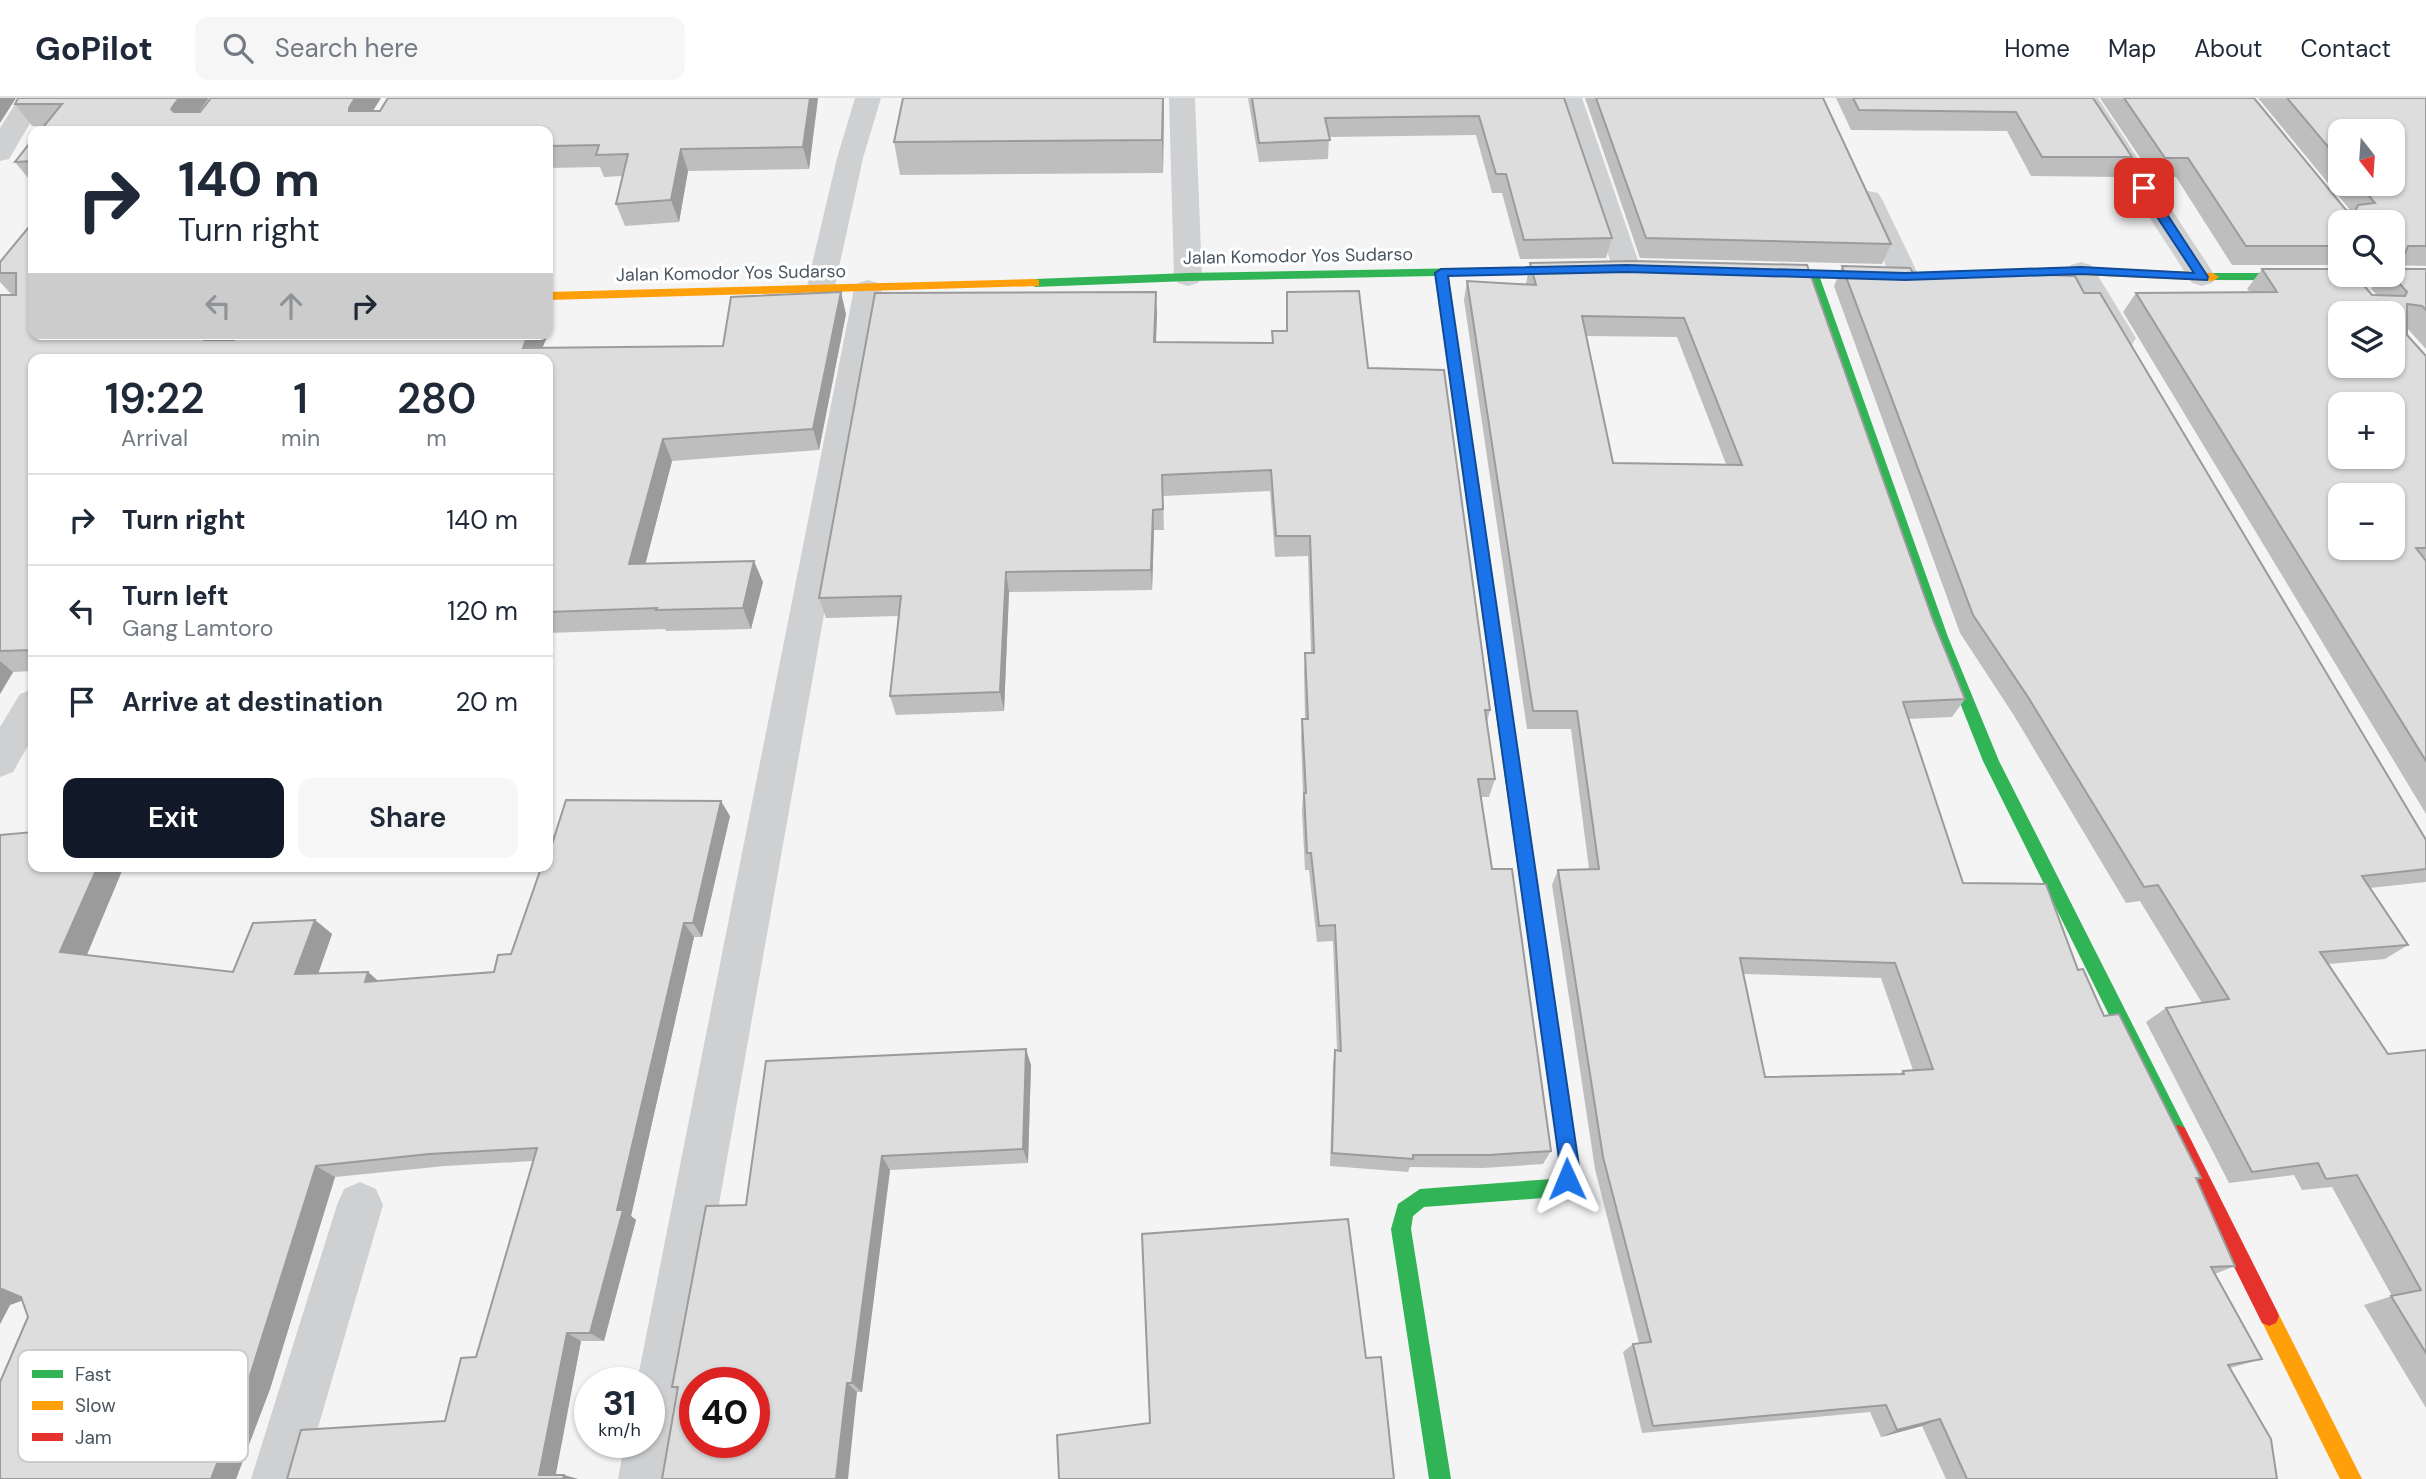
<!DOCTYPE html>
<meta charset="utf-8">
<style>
:root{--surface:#fff;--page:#f6f6f7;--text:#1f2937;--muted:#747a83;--line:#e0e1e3;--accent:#111827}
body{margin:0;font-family:"DM Sans",sans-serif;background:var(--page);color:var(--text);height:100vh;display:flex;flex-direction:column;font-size:26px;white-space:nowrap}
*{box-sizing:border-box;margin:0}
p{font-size:23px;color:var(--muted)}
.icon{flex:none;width:38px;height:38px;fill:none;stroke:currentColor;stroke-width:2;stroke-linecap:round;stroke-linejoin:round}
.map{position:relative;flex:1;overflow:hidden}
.panel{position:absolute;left:28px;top:256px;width:525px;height:518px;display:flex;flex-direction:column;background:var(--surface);border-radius:14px;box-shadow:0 2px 5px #0004}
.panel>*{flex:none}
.guide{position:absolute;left:28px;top:28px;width:525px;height:214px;border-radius:14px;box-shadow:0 2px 5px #0004;background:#fff;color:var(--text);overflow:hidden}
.needle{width:46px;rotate:163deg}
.controls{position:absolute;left:2328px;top:21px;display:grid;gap:14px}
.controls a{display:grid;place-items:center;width:77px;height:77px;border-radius:14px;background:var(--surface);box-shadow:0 2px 5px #0004;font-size:35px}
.speed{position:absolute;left:574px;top:1269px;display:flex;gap:14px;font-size:35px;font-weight:700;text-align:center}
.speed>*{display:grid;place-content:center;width:91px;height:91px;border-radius:50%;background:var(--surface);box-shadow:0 2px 5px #0004;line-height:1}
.speed small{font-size:18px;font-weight:400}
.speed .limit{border:10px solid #d22;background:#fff;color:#111}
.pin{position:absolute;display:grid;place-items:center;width:60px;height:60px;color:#fff;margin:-30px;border-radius:14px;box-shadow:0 4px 10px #0006}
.me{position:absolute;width:77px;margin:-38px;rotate:359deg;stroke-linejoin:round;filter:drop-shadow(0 0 5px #0008)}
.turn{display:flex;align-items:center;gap:24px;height:147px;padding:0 35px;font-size:32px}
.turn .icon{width:91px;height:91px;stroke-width:2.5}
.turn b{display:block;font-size:49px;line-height:60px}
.lanes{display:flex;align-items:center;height:66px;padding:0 35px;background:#0003;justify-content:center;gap:35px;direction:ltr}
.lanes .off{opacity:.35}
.eta{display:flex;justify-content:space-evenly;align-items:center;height:119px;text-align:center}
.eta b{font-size:42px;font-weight:600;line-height:49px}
.primary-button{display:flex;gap:14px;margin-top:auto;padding:14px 35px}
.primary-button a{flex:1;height:80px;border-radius:14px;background:var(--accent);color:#fff;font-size:28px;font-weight:600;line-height:80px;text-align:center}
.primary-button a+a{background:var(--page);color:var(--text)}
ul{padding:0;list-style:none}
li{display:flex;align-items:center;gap:21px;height:91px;padding:0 35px;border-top:2px solid var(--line)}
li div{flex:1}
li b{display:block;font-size:26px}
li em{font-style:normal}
header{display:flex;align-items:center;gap:42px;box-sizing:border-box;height:98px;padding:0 35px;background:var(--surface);border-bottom:2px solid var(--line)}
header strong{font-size:33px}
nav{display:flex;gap:38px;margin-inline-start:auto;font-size:24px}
.search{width:490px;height:63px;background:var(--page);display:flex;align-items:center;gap:18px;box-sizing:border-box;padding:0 24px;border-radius:14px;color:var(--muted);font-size:26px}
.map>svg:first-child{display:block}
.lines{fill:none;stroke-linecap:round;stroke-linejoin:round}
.street{fill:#ced0d2;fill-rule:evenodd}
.fast{fill:#30b455;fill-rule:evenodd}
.slow{fill:#ff9f0a;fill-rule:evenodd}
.jam{fill:#e5322d;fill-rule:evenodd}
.wall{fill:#bebebf;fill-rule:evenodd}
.shaded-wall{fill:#9b9b9b}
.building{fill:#ddddde;stroke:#9b9b9b;stroke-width:2;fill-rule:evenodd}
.route{fill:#1a73e8;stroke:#114b97;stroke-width:2}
.labels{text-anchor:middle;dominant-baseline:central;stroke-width:6;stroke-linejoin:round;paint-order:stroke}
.far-street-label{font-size:18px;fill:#4a5661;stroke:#fff}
.key{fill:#fff;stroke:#c9ccd0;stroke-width:2}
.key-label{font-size:19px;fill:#4a5661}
</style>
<header>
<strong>GoPilot</strong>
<div class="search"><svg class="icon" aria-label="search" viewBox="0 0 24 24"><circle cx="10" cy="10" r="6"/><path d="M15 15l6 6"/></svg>Search here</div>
<nav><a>Home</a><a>Map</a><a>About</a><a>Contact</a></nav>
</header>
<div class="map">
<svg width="2426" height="1381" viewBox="0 0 2426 1381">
<rect width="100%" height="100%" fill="#f4f4f4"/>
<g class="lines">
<g class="street">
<path d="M19,0h26l-36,61 -9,2v-33z"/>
<path d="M855,0h26l-18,60 -29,132 -4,6 -10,3 -10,-3 -4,-6 31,-132z"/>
<path d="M1169,0h26l7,179 -4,6 -10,3 -10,-3 -4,-6z"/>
<path d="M1556,0h26l59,171 -4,6 -10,3 -10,-3 -4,-6z"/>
<path d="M2072,0h26l118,179 -4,6 -10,3 -10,-3z"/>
<path d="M1868,93l10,2 4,6 37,77 -4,6 -10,3 -10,-3 -4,-6 -37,-77 4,-6z"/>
<path d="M2081,164l10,3 4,6 41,67 -4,7 -11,3 -11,-3 -4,-7 -39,-67 4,-6z"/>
<path d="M868,182l10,3 4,6 -212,1190h-52l7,-37h24v-60h-12l217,-1093 4,-6z"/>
<path d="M33,591v48l-20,35 -13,5v-50l20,-33z"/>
<path d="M360,1084l16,7 7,16 -80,274h-52l86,-274 7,-16z"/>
</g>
<g class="fast">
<path d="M1581,168l6,4 -2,3 -397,8 -153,6 -6,-4 6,-4 153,-6z"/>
<path d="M1813,173l6,4 129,362 51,124 186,367 2,6 -2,6 -7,3 -7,-3 -188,-379 -49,-124 -127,-362z"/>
<path d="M2213,175h213v8l-217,-1 -2,-3z"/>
<path d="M1503,603l8,6 67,459 -4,20 -18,11 -132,10 -11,9 -2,13 40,250h-22l-38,-250 7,-25 22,-15 132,-10 6,-5 2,-8 -65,-459z"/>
</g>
<g class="slow">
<path d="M2081,169l132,6 6,4 -6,4 -132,-6 -135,4 -6,-4 6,-4z"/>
<path d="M1441,171l6,4 64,434 -8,6 -8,-6 -60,-434z"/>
<path d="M1757,171l132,3 6,4 -6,4 -136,-4v-6z"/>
<path d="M1035,181l4,1v6l-491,14v-8z"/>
<path d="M2269,1208l7,3 86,170h-22l-81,-163 3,-7z"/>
</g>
<path class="jam" d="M2178,1027l7,3 91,181 3,7 -3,7 -7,3 -7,-3 -91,-183 -2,-6 2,-6z"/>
</g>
<g class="wall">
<path d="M18,0l181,14 174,-1 445,-13 -9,71 -121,2 -9,51 -54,4 -9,-22 6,-28 -18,1 -4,-10 -52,1v-37l-516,-5 -17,-22z"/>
<path d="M1164,0l-1,75 -263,2 -6,-33z"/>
<path d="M1248,0h316l48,140 -6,20 -86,1 -18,-66h-10l-16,-58 -147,2 -1,22 -69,3z"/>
<path d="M1585,0h238l68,146 -9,20 -242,-6z"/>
<path d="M1836,0h257l39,59 -12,20 -89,-1 -24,-45 -156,-1z"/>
<path d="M2100,0h154l92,112 5,1 -93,-113h168v168l-31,-1 -3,4v-47h-52v43h-108l-56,-88h-23zM2340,33l52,53h-52z"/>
<path d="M33,41v44h-1l-17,-21z"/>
<path d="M33,124v112h182l4,6 327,-1 -4,9 181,-2 123,-32 -27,136 -147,11 -27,103 118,18 -12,47 -85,2 -1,-2 -117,4v-274h-515v312l-20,1 -13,22v-399h16l-5,-1 -11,-12v-20z"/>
<path d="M1530,165l277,2 126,355 32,79 -13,18 -44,2 55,164 115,87 26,46 97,162 -4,2 38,86 -20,8 47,85 -32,9 47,111h-331l-24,-53 -41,11 -11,-25 -228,21 -19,-81 10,-8 6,-1 -44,-174 -43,-284 6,-15 31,-1 -18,-140h-44l-63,-429 3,-19 59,3zM1586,238l91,1 49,127 -113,-1zM1743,876l138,4 32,92 -10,1 -4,4 -134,2z"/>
<path d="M1842,168l72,8 84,-1 86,20 342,547v42l-56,6 38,57 -23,14 -57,5 60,90 38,-4v358l-62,-103 28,-9 -60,-109 -30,3 -8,-15 -65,8 -83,-161 20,-14 36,-5 -62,-102 -14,2 -113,-189 -53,-81 -126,-347z"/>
<path d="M2262,171l115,26 -6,-6 11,-14h10l34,-6v80l-19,-21v7l19,21v458l-303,-502 13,-19 114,-1 -3,-3z"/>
<path d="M1287,194l81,76 122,342 -3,12 8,57 -6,18h-9l12,72 59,282 -8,13 -60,4 -73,-1 -2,5 -78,-6 3,-101 2,-15h2l-4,-109 -16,1 -8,-72h-4l-3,-59 1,-16 -2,-57 1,-19h3l-1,-47 1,-19h6l-3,-97 -33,1 -5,-66 -107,5 1,34h-10l-2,60 -143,2 -5,119 -108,4 -6,-19 9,-80 -73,2 -7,-20 338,-285 -1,29 116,1v-12h14z"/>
<path d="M730,718l-28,121h-8l-63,279 5,4 -32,121h-23l-26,134h9l14,4h-291l158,-58 31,-64 58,-196 -89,5 -110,11 -65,212 -34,90h-236l28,-162 -6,-17 -12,5 -10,19v-489l124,31 -37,89 146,17 82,-52 17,14 -14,40 50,-2 10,9 116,-9 17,-18 32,-83z"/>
<path d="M1031,967l-3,98 -138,7 -28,222 -185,-2 -5,-3 74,-182z"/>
</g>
<g class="shaded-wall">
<path d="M0,0h16l-16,25z"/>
<path d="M179,0h30l-24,33 -14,-22z"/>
<path d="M355,0h26l-20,32 -12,-19v-3z"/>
<path d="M810,0h8l-9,71 -6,-22z"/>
<path d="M1163,0h1l-1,75 -1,-33z"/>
<path d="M681,51l7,22 -9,51 -8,-22z"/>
<path d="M841,194l5,22 -27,136 -6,-21z"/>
<path d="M1156,194l1,21 -2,50 -1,-21z"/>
<path d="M202,236h13l9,13 -6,12 -16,-23z"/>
<path d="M528,236h16l2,5 -8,20 -15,-11z"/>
<path d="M663,341l9,22 -32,124 -11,-21z"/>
<path d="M1153,412l1,20 -2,60 -1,-20z"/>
<path d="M754,463l9,21 -12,47 -8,-21z"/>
<path d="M1006,474l3,20 -5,119 -4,-19z"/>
<path d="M0,563l13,11 -13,22z"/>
<path d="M721,703l9,15 -28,121 -9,-14z"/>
<path d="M98,768h26l-42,100 -22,-14z"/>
<path d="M315,822l17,14 -19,54 -18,-14z"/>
<path d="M684,825l10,14 -63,279 5,4 -32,121 -14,-8 27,-123z"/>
<path d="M368,874l16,14 -19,-4z"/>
<path d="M1026,951l5,16 -3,98 -5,-14z"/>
<path d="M882,1058l8,14 -28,222 -10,-9z"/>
<path d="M316,1068l19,11 -65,212 -34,90h-25z"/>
<path d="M2,1191l27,9 -19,7 -10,19v-34z"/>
<path d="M567,1235l14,8 -26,138 -16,-4z"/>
<path d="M847,1285l10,9 -9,87h-12z"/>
<path d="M1940,1321l-18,7 -41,11 16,-7z"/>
<path d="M564,1377l14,4h-15z"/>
</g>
<g class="building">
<path d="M18,0h161l-8,11 3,3h26l11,-14h144l-6,10v3h31l8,-13h422l-7,49 -122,2 -10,51 -55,4 12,-50 -32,1 3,-10 -51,1v-15h-508l22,-27h-47z"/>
<path d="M903,0h260l-1,42 -268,2z"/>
<path d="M1252,0h312l48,140 -88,2 -18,-66h-10l-17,-58 -154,2 5,22 -71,3z"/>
<path d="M1596,0h227l68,146 -245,-6z"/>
<path d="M1853,0h240l39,59h-90l-26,-45 -157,-2z"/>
<path d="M2124,0h130l92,112 9,2 3,-7 17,-2 -16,-19h33v-53h-52v30l-53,-63h139v148h-18l-3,7h-13v-31h-52v24h-94l-58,-88h-23z"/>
<path d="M33,41v22l-18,1z"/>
<path d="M33,124v112h169v2l2,4h30l4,-6h290l-5,14 200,-2 8,-49 110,-5 -28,137 -150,10 -34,125 125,-3 -11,47 -87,2 1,-2 -109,4v-253h-515v291l-33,1v-356h16v-22h-16v-11z"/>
<path d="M1633,163l174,4 126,355 32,79 -62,3 60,181 83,1 32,86 5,-1 21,47 15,-2 82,164h-5l39,88 -24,1 51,92 -34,6 43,74 6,40h-310l-27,-60 -43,11 -11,-25 -233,21 -20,-82 18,-2 -48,-185 -45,-287 41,-1 -22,-158h-44l-66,-430 69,4 -6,-22zM1582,218l102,2 58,147 -129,-2zM1740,860l155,5 38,106 -30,2 1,3 -139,3z"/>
<path d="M1842,168l68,2 4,6 82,-3 2,2 77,3 9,17h16l326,547v29l-64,7 46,69 -88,7 68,102 38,-4v303l-35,-57 30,-6 -64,-115 -31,4 -8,-16 -66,9 -86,-164 63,-9 -71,-114 -14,2 -116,-190 -55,-82z"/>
<path d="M2262,171h78v6h15l17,20 33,1 2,-4 -15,-17v-6h34v41l-4,-4 -15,-2v31l19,21v192h-10l10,13v200l-290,-468 141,-1zM2340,215h52v53h-52zM2340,306h52v53h-52zM2340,397h52v53h-52z"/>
<path d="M1359,193l9,77 76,2 46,340h-5l10,69h-17l14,90h20l39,282 -62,4h-76v4l-81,-6 3,-103 6,1 -6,-126 -16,1 -8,-73h-4l-3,-60h2l-4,-74h6l-3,-66h9l-4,-117h-34l-5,-66 -109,5 1,34 -10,1 -2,60 -145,2 -6,120 -110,4 11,-100 -82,2 56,-305 281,-1 -2,50 119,1 -1,-12h15v-39z"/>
<path d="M566,702l155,1 -28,122h-9l-67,287h6l-33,123h-23l-28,142h25l-1,4h-276l14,-49 144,-9 16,-63 15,-1 61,-209 -108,6 -113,12 -68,216 -37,97h-211v-97l28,-65 -7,-20 -19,-8 -2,1v-455l33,-3v34h65l-38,86 173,20 20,-49 62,-3 -20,54 73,-2 -3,10 129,-10 4,-17 13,-1 29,-83h3l2,-5h3v-9z"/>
<path d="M1026,951l-3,100 -141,7 -30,227h-5l-11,96h-174l16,-92h-6l34,-181 40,-1 20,-144zM695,1284h59v60h-59z"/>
<path d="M1348,1121l18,139 15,-1 13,122h-335l-2,-44 93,-12 -8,-189z"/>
</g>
<path class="route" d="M2140,87h8l60,92 -1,3 -126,-6 -176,6 -278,-8 -179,4 131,890 -6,20 -6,3 -7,-3 -3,-7 3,-13 -125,-893 6,-4 186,-4 278,8 176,-6 113,6 -56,-85z"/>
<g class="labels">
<g class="far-street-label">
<text transform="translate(1298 158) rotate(-1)">Jalan Komodor Yos Sudarso</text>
<text transform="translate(731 175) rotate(-1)">Jalan Komodor Yos Sudarso</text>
</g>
</g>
<rect x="18" y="1252" width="230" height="112" rx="10" class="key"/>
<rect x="32" y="1272" width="31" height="8" fill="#30b455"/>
<rect x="32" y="1303" width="31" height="9" fill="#ff9f0a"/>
<rect x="32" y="1335" width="31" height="8" fill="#e5322d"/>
<g class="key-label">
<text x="75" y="1283">Fast</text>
<text x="75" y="1314">Slow</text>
<text x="75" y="1346">Jam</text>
</g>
</svg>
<div class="controls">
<a><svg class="needle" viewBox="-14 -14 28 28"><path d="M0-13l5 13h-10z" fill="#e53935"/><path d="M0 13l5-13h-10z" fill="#747a83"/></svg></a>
<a><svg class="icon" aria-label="search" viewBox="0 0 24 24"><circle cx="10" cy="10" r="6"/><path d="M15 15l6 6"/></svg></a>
<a><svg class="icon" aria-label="layers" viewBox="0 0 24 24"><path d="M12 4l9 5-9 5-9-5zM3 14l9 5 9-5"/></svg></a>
<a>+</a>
<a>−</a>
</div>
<div class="speed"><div>31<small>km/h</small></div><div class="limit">40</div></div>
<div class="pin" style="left:2144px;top:90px;background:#d93025"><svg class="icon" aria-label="arrive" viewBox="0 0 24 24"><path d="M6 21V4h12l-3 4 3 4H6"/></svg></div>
<svg class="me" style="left:1567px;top:1081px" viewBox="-20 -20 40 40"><path d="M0-17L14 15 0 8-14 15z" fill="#1a73e8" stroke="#fff" stroke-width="4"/></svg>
<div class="guide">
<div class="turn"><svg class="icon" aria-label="right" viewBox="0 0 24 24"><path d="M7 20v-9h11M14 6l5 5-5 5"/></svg><div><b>140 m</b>Turn right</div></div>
<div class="lanes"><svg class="icon off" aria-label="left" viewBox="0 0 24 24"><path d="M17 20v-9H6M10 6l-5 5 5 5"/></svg><svg class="icon off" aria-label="ahead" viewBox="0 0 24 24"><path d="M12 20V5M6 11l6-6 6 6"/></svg><svg class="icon" aria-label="right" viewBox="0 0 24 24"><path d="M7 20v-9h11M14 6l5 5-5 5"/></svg></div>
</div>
<section class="panel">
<div class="eta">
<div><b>19:22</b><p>Arrival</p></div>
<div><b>1</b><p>min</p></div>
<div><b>280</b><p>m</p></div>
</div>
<ul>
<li><svg class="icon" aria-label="right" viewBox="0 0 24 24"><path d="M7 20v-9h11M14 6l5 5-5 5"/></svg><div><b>Turn right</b></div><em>140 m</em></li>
<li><svg class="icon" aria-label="left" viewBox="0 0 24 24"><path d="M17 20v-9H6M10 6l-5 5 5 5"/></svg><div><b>Turn left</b><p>Gang Lamtoro</p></div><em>120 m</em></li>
<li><svg class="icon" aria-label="arrive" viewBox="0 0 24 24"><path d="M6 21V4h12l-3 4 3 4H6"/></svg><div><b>Arrive at destination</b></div><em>20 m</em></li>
</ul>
<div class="primary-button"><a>Exit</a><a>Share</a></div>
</section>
</div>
